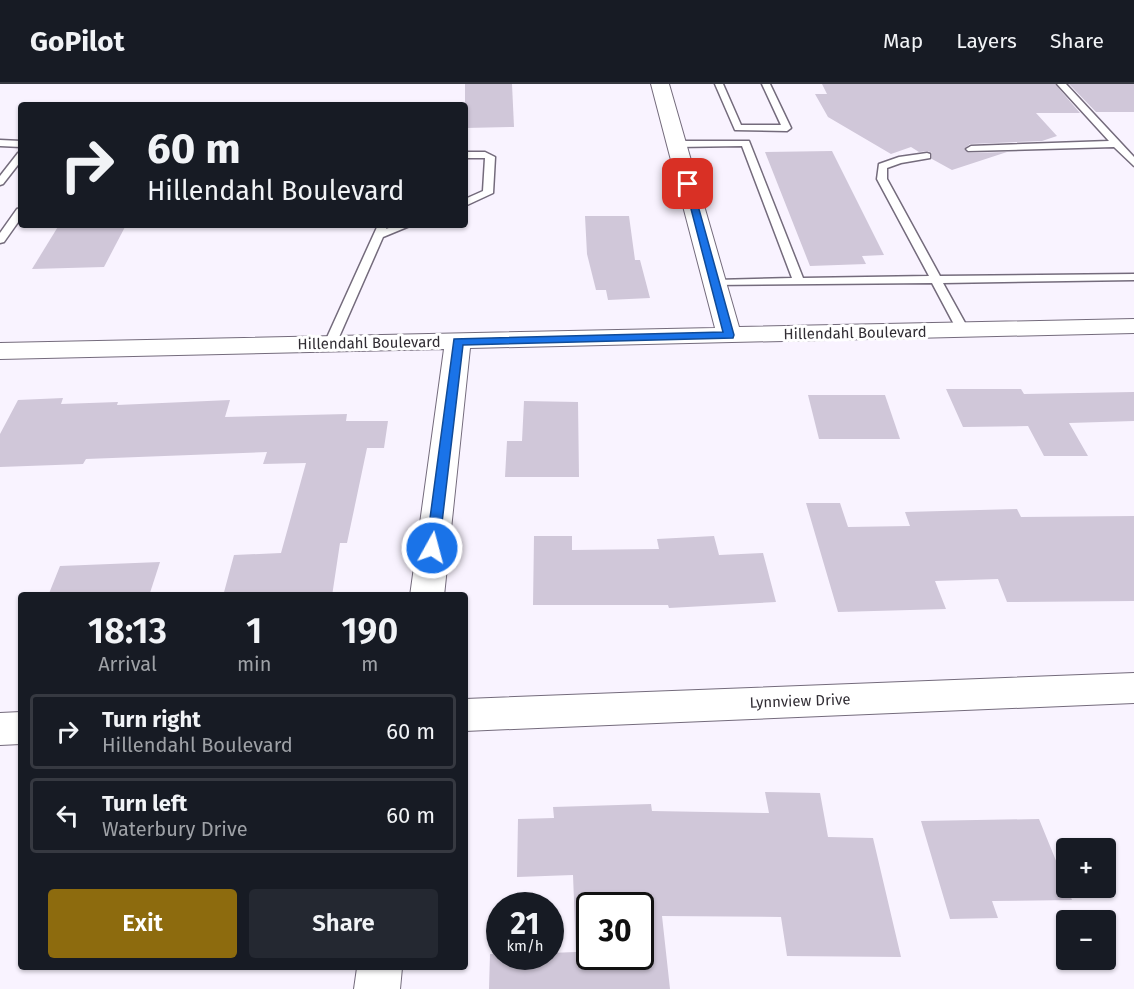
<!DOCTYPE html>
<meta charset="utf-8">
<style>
:root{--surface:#171b24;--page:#242831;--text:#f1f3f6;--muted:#9ea1a6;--line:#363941;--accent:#8d6b0e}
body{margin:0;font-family:"Fira Sans",sans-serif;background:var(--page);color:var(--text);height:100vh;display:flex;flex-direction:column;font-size:22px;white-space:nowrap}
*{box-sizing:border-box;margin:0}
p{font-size:20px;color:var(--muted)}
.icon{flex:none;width:33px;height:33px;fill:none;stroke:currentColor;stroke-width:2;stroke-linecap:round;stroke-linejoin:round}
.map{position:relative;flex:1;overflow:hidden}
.drawer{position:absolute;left:18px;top:508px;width:450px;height:378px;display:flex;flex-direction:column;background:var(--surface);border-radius:6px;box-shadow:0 2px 4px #0004}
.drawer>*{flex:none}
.hud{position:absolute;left:18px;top:18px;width:450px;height:126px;border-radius:6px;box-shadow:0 2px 4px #0004;background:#171b24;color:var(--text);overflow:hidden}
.buttons{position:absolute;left:1056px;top:754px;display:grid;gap:12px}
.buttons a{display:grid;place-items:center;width:60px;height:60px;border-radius:6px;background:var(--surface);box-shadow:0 2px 4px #0004;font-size:30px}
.speed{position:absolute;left:486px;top:808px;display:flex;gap:12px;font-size:30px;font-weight:700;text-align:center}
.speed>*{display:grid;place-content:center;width:78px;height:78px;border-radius:50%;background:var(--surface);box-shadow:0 2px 4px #0004;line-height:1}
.speed small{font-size:15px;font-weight:400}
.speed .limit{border:3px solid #111;border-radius:9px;background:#fff;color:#111}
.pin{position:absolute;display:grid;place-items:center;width:51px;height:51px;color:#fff;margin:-26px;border-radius:12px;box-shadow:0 3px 9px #0006}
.me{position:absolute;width:66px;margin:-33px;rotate:7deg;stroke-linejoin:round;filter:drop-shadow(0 0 4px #0008)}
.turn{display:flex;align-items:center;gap:21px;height:126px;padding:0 30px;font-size:27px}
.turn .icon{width:78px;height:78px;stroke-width:2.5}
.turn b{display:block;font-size:42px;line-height:51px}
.eta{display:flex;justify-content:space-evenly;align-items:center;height:102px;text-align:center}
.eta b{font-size:36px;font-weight:600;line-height:42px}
.action{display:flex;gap:12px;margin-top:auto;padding:12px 30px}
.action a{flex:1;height:69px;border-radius:6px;background:var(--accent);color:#fff;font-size:24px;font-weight:600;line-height:69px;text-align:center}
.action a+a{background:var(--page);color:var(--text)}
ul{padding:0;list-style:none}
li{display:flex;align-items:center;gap:18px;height:75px;margin:0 12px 9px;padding:0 18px;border:3px solid var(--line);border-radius:6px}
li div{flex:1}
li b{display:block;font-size:22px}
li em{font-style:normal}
header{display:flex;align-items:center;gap:36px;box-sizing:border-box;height:84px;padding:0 30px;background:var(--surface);border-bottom:2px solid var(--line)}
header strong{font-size:28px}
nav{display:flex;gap:33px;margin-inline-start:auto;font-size:21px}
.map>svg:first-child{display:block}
.building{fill:#d0c7d9;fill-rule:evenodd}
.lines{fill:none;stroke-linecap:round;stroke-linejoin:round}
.lane-casing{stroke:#746b7c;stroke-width:3}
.street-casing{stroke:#746b7c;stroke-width:2}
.lane{fill:#fff;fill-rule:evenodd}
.street{fill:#fff;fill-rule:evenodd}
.route{fill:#1a73e8;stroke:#114b97;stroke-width:1.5}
.labels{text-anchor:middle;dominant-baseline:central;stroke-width:6;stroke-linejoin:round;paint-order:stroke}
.street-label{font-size:15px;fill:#312d34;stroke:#fff}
</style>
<header>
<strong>GoPilot</strong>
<nav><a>Map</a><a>Layers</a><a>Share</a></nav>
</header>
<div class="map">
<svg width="1134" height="905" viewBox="0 0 1134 905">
<rect width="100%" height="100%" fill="#f9f3ff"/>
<g class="building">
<path d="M465,0h47l2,43 -49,1z"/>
<path d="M822,0h233l25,29h-44l21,23 -15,5 -72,3 -6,5 4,4 39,-1 -55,18 -20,-11v-6l-4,-2 -9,1 -8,-5 -20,7 -63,-37 -13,-23h12z"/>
<path d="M1069,0h65v28h-38z"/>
<path d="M832,67l52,104 -22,1 4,8 -56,2 -45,-114z"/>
<path d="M585,132h44l6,44h5l10,38 -42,2 -2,-10h-10l-9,-36z"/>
<path d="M59,141h67l-22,42 -72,2z"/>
<path d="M946,305h75l3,5 110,-2v29l-65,2 19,33h-44l-16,-30 -65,1z"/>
<path d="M808,311h77l15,44h-81z"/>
<path d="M63,314l-2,6 57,-2 -1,3 113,-5 -5,17 122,-3 -1,7h42l-4,27h-17l-20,95h-7l-8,53h-109l11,-41 47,-2 25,-90 -43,1 4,-12 -181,7 -3,5 -83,3v-33l18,-34z"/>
<path d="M524,317l54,1 1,75h-74l2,-36h15z"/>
<path d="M806,419h34l8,24 62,-1 -5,-14 112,-3 4,8 113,-1v85l-127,1 -9,-23 -63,2 11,28 -108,3z"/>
<path d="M534,452h38v14l87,-1 -2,-10 57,-3 5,19 44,-2 13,49 -107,6 -1,-3h-135z"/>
<path d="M160,478l-11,34h-101l12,-30z"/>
<path d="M765,708l55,1 8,44 45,1 28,119 -114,-1 -6,-39 -119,-1 8,73h-181l1,-35h10v3h50v-4l26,-1 -3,-77 -56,2 1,-58 36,-1 -1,-11 98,-3 1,7 117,2zM590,822h50v51h-50z"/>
<path d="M1039,735l33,81 -80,1 6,17 -48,1 -29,-98z"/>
</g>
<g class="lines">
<defs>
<g id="lane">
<path d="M715,0h8l18,41h40l-19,-41h8l21,44 -4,3 -52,-1z"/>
<path d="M1057,0h9l68,73v9l-20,-19 -146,4 -2,-2 5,-3 138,-5z"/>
<path d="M0,56l21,1v6l-21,-1z"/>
<path d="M749,57l54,137 126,-2 -52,-97 2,-15 20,-7 28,-4 3,1v4l-29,5 -14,5v11l53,97 194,-2v6l-191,3 26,47 -6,4 -6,-4 -25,-47 -221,2v-4l4,-1 77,-2 -50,-132 -65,1 -5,-3 5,-3z"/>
<path d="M21,68v9l-18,23 -3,1v-9l18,-23z"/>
<path d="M465,68h20l10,5 -2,36 -28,13v-7l18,-8 2,-33h-20z"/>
<path d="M21,124v10l-17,24 -4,1v-10l17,-24z"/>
<path d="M378,141h10l-2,4 11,-4h15l-29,12 -47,107 -6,4 -4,-1 -2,-3z"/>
</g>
<g id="street">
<path d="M651,0h18l70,243 395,-8v14l-664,15 -26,248h-34l34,-247 -444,10v-16l715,-15z"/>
<path d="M1134,589v30l-669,28v-32z"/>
<path d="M21,628v32l-21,1v-32z"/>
<path d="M357,884h45l-2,21h-46z"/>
</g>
</defs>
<use href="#lane" class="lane-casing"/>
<use href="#street" class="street-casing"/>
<use href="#lane" class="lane"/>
<use href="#street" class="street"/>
</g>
<path class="route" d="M684,98l8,2 42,151 -1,3 -270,7 -24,203 -7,5 -4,-1 -2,-4 28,-209 269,-7z"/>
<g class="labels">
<g class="street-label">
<text transform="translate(855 249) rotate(-1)">Hillendahl Boulevard</text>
<text transform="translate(369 259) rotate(-1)">Hillendahl Boulevard</text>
<text transform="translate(800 617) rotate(-2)">Lynnview Drive</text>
</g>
</g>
</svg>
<div class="buttons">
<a>+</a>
<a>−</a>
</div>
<div class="speed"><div>21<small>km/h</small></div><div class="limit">30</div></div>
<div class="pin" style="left:688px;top:100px;background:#d93025"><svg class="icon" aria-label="arrive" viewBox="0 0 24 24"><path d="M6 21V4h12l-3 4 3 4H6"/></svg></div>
<svg class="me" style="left:432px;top:464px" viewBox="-20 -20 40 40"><circle r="17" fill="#1a73e8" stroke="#fff" stroke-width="3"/><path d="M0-11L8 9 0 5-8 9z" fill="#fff"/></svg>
<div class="hud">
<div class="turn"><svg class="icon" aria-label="right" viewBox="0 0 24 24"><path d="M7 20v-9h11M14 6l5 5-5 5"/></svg><div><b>60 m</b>Hillendahl Boulevard</div></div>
</div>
<section class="drawer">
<div class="eta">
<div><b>18:13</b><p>Arrival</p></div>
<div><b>1</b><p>min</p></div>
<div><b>190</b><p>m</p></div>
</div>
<ul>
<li><svg class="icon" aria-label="right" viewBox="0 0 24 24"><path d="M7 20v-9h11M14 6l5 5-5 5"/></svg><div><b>Turn right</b><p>Hillendahl Boulevard</p></div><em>60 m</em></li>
<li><svg class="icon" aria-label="left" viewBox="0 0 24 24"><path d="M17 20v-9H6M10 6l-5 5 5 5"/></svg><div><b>Turn left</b><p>Waterbury Drive</p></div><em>60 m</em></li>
</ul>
<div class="action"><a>Exit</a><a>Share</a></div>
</section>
</div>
